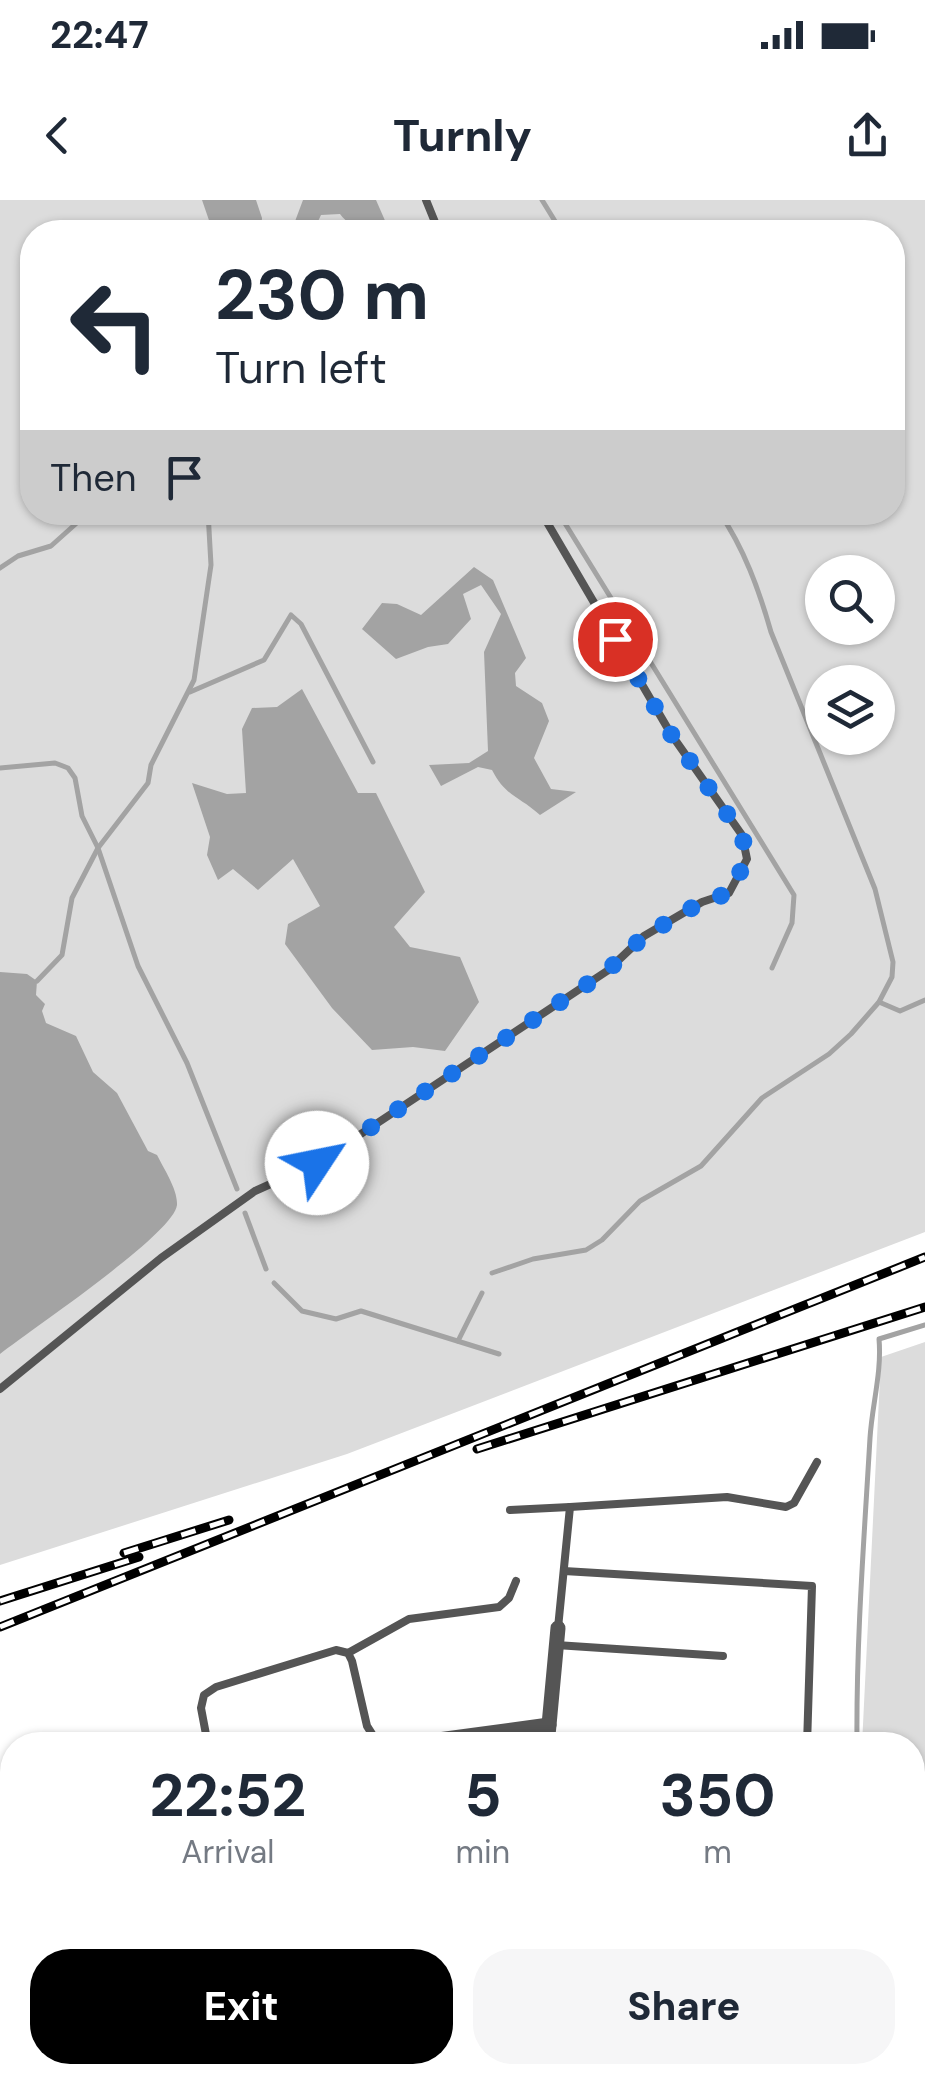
<!DOCTYPE html>
<style>
:root{--surface:#fff;--page:#f6f6f7;--text:#1f2937;--muted:#747a83;--accent:#000}
body{margin:0;font-family:"DM Sans",sans-serif;background:var(--page);color:var(--text);height:100vh;display:flex;flex-direction:column;font-size:38px;white-space:nowrap}
*{box-sizing:border-box;margin:0}
p{font-size:32px;color:var(--muted)}
.icon{flex:none;width:55px;height:55px;fill:none;stroke:currentColor;stroke-width:2;stroke-linecap:round;stroke-linejoin:round}
.map{position:relative;flex:1;overflow:hidden}
.details{position:absolute;left:0px;top:1532px;width:925px;height:352px;display:flex;flex-direction:column;background:var(--surface);border-radius:40px 40px 0 0;box-shadow:0 2px 8px #0004}
.details>*{flex:none}
.guide{position:absolute;left:20px;top:20px;width:885px;height:305px;border-radius:40px;box-shadow:0 2px 8px #0004;background:#fff;color:var(--text);overflow:hidden}
.fabs{position:absolute;left:805px;top:355px;display:grid;gap:20px}
.fabs a{display:grid;place-items:center;width:90px;height:90px;border-radius:50%;background:var(--surface);box-shadow:0 2px 8px #0004;font-size:50px}
.pin{position:absolute;display:grid;place-items:center;width:85px;height:85px;color:#fff;margin:-42px;border:5px solid #fff;border-radius:50%;box-shadow:0 2px 10px #0007}
.me{position:absolute;width:110px;margin:-55px;rotate:56deg;stroke-linejoin:round;filter:drop-shadow(0 0 8px #0008)}
.turn{display:flex;align-items:center;gap:35px;height:210px;padding:0 30px;font-size:45px}
.turn .icon{width:130px;height:130px;stroke-width:2.5}
.turn b{display:block;font-size:70px;line-height:85px}
.then{display:flex;align-items:center;height:95px;padding:0 30px;background:#0003;gap:20px;font-size:38px}
.eta{display:flex;justify-content:space-evenly;align-items:center;height:170px;text-align:center}
.eta b{font-size:60px;font-weight:800;line-height:70px}
.cta{display:flex;gap:20px;margin-top:auto;padding:20px 30px}
.cta a{flex:1;height:115px;border-radius:40px;background:var(--accent);color:#fff;font-size:40px;font-weight:800;line-height:115px;text-align:center}
.cta a+a{background:var(--page);color:var(--text)}
.status{display:flex;justify-content:space-between;align-items:center;height:70px;padding:0 50px;background:var(--surface);direction:ltr}
.status svg{height:28px;fill:currentColor}
header{display:flex;justify-content:space-between;align-items:center;height:130px;padding:0 30px;background:var(--surface);font-size:45px;font-weight:800}
.map>svg:first-child{display:block}
.green{fill:#dcdcdc;fill-rule:evenodd}
.water{fill:#a3a3a3}
.lines{fill:none;stroke-linecap:round;stroke-linejoin:round}
.stream{stroke:#a3a3a3;stroke-width:5}
.service{stroke:#555;stroke-width:8}
.minor{stroke:#555;stroke-width:15}
.rail-casing{stroke:#000;stroke-width:9}
.rail{stroke:#fff;stroke-width:5;stroke-dasharray:15;stroke-linecap:butt}
.route{stroke:#1a73e8;stroke-width:18;stroke-dasharray:0 32.4}
</style>
<div class="status"><b>22:47</b><svg viewBox="0 0 49 12"><path d="M0 12V9h3v3zM5 12V6h3v6zM10 12V3h3v9zM15 12V0h3v12zM26 1h20v11H26zM47 4h2v5h-2z"/></svg></div>
<header><svg class="icon" aria-label="back" viewBox="0 0 24 24"><path d="M15 5l-7 7 7 7"/></svg>Turnly<svg class="icon" aria-label="share" viewBox="0 0 24 24"><path d="M12 15V3M7 8l5-5 5 5M5 13v7h14v-7"/></svg></header>
<div class="map">
<svg width="925" height="1884" viewBox="0 0 925 1884">
<rect width="100%" height="100%" fill="#fff"/>
<g class="green">
<path d="M0,0h925v1032l-578,222 -347,111zM32,32h860v280h-860zM822,372h56v56h-56zM822,482h56v56h-56z"/>
<path d="M925,1142v697l-12,1 -1,-295h-50l19,-388z"/>
</g>
<g class="water">
<path d="M202,0h54l6,18 -1,14h-48z"/>
<path d="M303,0h73l14,32c-19,1 -37,-1 -50,-18l-19,1 -8,17h-22z"/>
<path d="M474,367l19,13 33,78 -11,15 1,13 26,17 7,18 -15,37 17,31 25,3 -36,23c-21,-19 -34,-18 -48,-45l-14,-3 -37,19 -12,-21 40,-2 19,-12 -4,-99 17,-38 -20,-29 -18,9 8,25 -23,25 -20,3 -32,12 -34,-30 20,-26 15,1 24,11z"/>
<path d="M302,489l56,104h18l49,99 -31,35 16,20 50,10 19,45 -34,49 -32,-4 -41,3 -40,-42 -47,-64 3,-20 32,-18 -27,-47 -35,31 -25,-21 -15,11 -11,-25 3,-18 -18,-54 35,11 19,-1 -4,-64 10,-21 25,-1z"/>
<path d="M0,772l27,2 10,7 -1,14 9,9 -3,7 4,12 30,13 17,36 24,21 31,58 9,4c7,14 21,35 20,50 -3,29 -148,126 -177,149z"/>
</g>
<g class="lines">
<g class="stream">
<path d="M542,0l16,26v6"/>
<path d="M558,312l236,383 -2,28 -20,45"/>
<path d="M0,368l18,-12 33,-10 38,-34"/>
<path d="M190,492l74,-32 27,-45 10,9 72,138"/>
<path d="M0,568l55,-5 13,5 7,10 7,38 16,32 40,118 49,97 50,126"/>
<path d="M37,781l25,-26 10,-57 26,-50 50,-65 3,-18 43,-85 17,-115 -3,-53"/>
<path d="M879,802l21,9 25,-11"/>
<path d="M245,1013l21,56"/>
<path d="M492,1073l41,-14 53,-9 16,-10 38,-39 61,-35 61,-68 67,-44 22,-20 28,-32 13,-25 1,-15 -18,-73 -104,-257c-12,-42 -27,-84 -52,-120"/>
<path d="M274,1083l28,28 34,8 25,-8 138,43"/>
<path d="M458,1141l24,-48"/>
<path d="M857,1545c-1,-102 7,-205 13,-307 2,-33 12,-66 9,-99l46,-14"/>
<path d="M912,1759l13,-15"/>
<path d="M912,1827l13,-1"/>
</g>
<g class="service">
<path d="M426,0l13,32"/>
<path d="M0,1189l161,-131 94,-67 62,-28 290,-192 37,-35 58,-34 27,-9 18,-34 -5,-24 -71,-101 -130,-222"/>
<path d="M570,1307l157,-10 59,10 8,-4 23,-41"/>
<path d="M510,1310l60,-3 -12,121"/>
<path d="M564,1371l248,15 -5,159"/>
<path d="M556,1445l167,11"/>
<path d="M348,1453l61,-34 90,-12 10,-9 7,-17"/>
<path d="M208,1545l-7,-37 3,-13 12,-8 120,-37 12,3 4,8 15,65 12,19"/>
<path d="M0,1607l12,92"/>
<path d="M30,1872l1,12"/>
<path d="M174,1872l2,12"/>
<path d="M280,1872l3,12"/>
<path d="M95,1884v-10"/>
</g>
<g class="minor">
<path d="M549,1525l9,-97"/>
<path d="M401,1545l148,-20 -2,20"/>
<path d="M0,1592l12,-1"/>
<path d="M592,1874l210,10"/>
<path d="M498,1884l23,-2"/>
</g>
<defs>
<g id="rail">
<path d="M477,1249l448,-142"/>
<path d="M124,1353l105,-33"/>
<path d="M0,1401l139,-44"/>
<path d="M0,1427l925,-370"/>
</g>
</defs>
<use href="#rail" class="rail-casing"/>
<use href="#rail" class="rail"/>
</g>
<g class="lines">
<path class="route" d="M317,963l290,-192 37,-35 58,-34 27,-9 18,-34 -5,-24 -71,-101 -56,-95"/>
</g>
</svg>
<div class="fabs">
<a><svg class="icon" aria-label="search" viewBox="0 0 24 24"><circle cx="10" cy="10" r="6"/><path d="M15 15l6 6"/></svg></a>
<a><svg class="icon" aria-label="layers" viewBox="0 0 24 24"><path d="M12 4l9 5-9 5-9-5zM3 14l9 5 9-5"/></svg></a>
</div>
<div class="pin" style="left:615px;top:439px;background:#d93025"><svg class="icon" aria-label="arrive" viewBox="0 0 24 24"><path d="M6 21V4h12l-3 4 3 4H6"/></svg></div>
<svg class="me" style="left:317px;top:963px" viewBox="-20 -20 40 40"><circle r="19" fill="#fff"/><path d="M0-13L10 11 0 6-10 11z" fill="#1a73e8"/></svg>
<div class="guide">
<div class="turn"><svg class="icon" aria-label="left" viewBox="0 0 24 24"><path d="M17 20v-9H6M10 6l-5 5 5 5"/></svg><div><b>230 m</b>Turn left</div></div>
<div class="then">Then<svg class="icon" aria-label="arrive" viewBox="0 0 24 24"><path d="M6 21V4h12l-3 4 3 4H6"/></svg></div>
</div>
<section class="details">
<div class="eta">
<div><b>22:52</b><p>Arrival</p></div>
<div><b>5</b><p>min</p></div>
<div><b>350</b><p>m</p></div>
</div>
<div class="cta"><a>Exit</a><a>Share</a></div>
</section>
</div>
